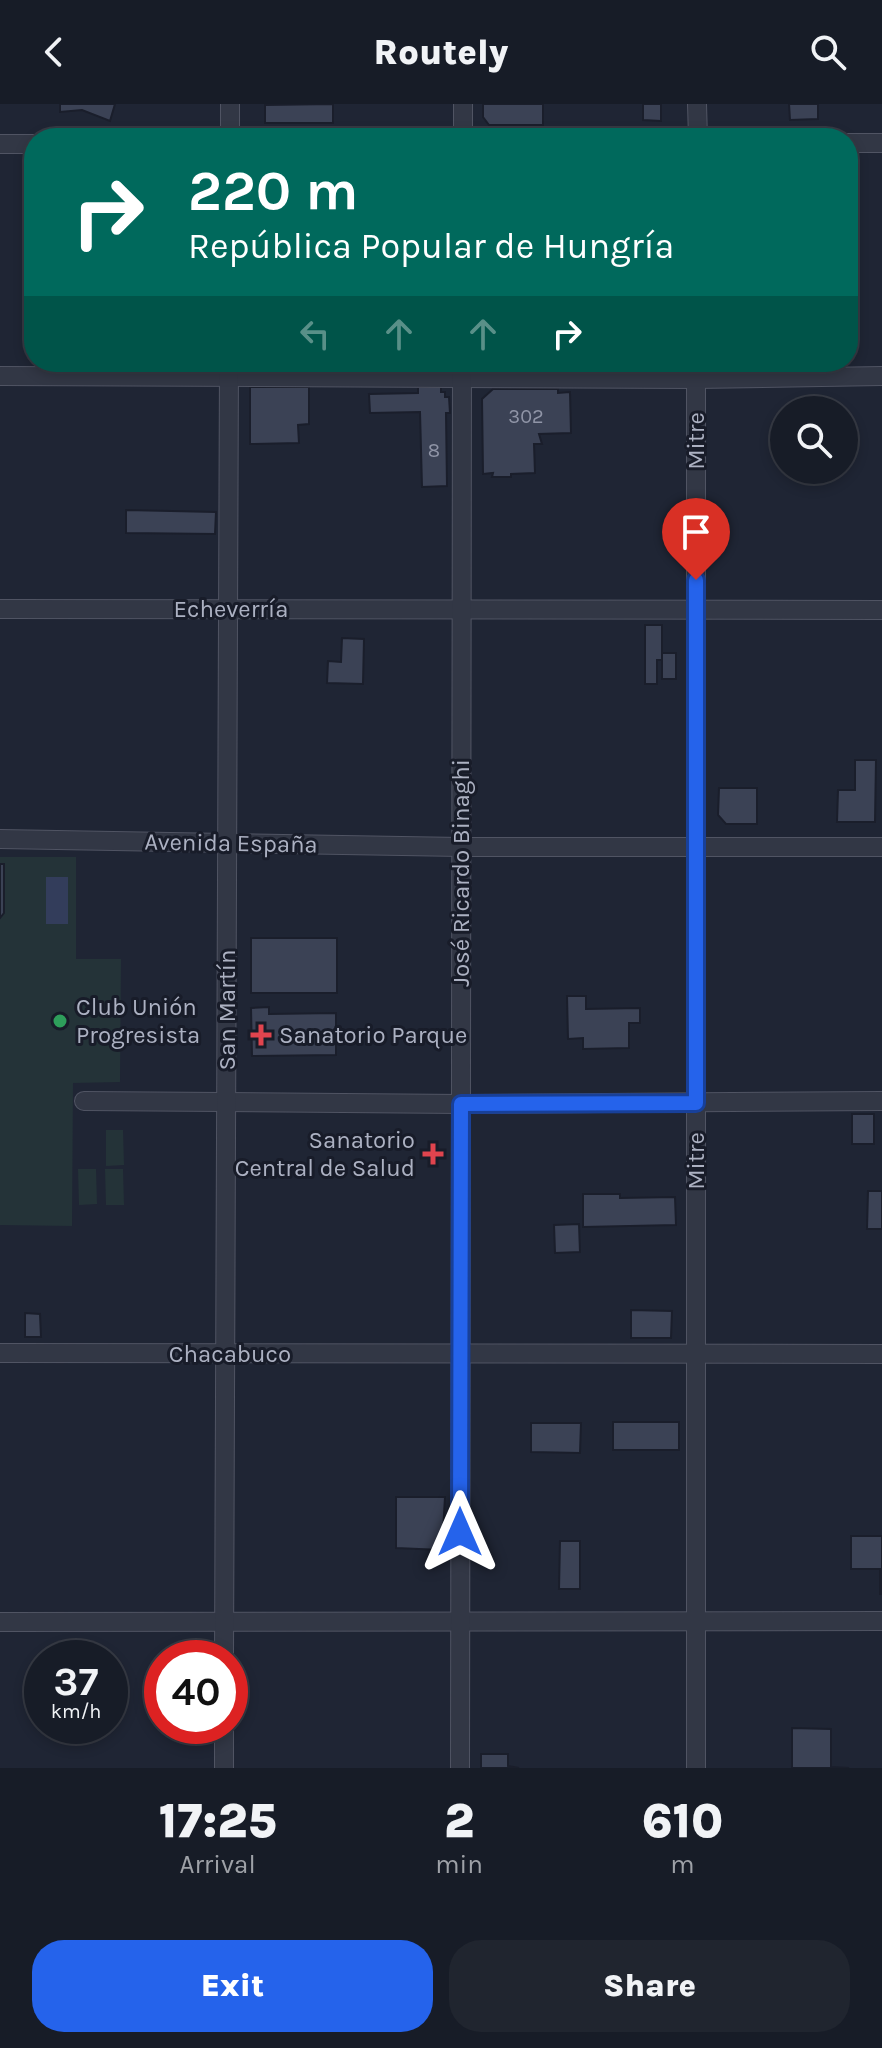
<!DOCTYPE html>
<meta charset="utf-8">
<style>
:root{--surface:#171c27;--page:#20252f;--text:#f1f3f6;--muted:#9ea1a7;--line:#363a44;--accent:#2563eb}
body{margin:0;font-family:Karla,sans-serif;background:var(--page);color:var(--text);height:100vh;display:flex;flex-direction:column;font-size:30px;white-space:nowrap}
*{box-sizing:border-box;margin:0}
p{font-size:26px;color:var(--muted)}
.icon{flex:none;width:44px;height:44px;fill:none;stroke:currentColor;stroke-width:2;stroke-linecap:round;stroke-linejoin:round}
.map{position:relative;height:1664px;overflow:hidden}
.drawer{display:flex;flex-direction:column;background:var(--surface);flex:1}
.drawer>*{flex:none}
.guide{position:absolute;left:24px;top:24px;width:834px;height:244px;border-radius:32px;box-shadow:0 4px 12px #0003,0 0 0 2px var(--line);background:#00695c;color:#fff;overflow:hidden}
.controls{position:absolute;left:770px;top:292px;display:grid;gap:16px}
.controls a{display:grid;place-items:center;width:88px;height:88px;border-radius:50%;background:var(--surface);box-shadow:0 4px 12px #0003,0 0 0 2px var(--line);font-size:40px}
.speed{position:absolute;left:24px;top:1536px;display:flex;gap:16px;font-size:40px;font-weight:700;text-align:center}
.speed>*{display:grid;place-content:center;width:104px;height:104px;border-radius:50%;background:var(--surface);box-shadow:0 4px 12px #0003,0 0 0 2px var(--line);line-height:1}
.speed small{font-size:20px;font-weight:400}
.speed .limit{border:12px solid #d22;background:#fff;color:#111}
.pin{position:absolute;display:grid;place-items:center;width:68px;height:68px;color:#fff;margin:-82px -34px;border-radius:50% 50% 50% 0;rotate:-45deg;box-shadow:0 0 8px #0007}
.pin .icon{rotate:45deg}
.me{position:absolute;width:88px;margin:-44px;rotate:0deg;stroke-linejoin:round;filter:drop-shadow(0 0 6px #0008)}
.turn{display:flex;align-items:center;gap:28px;height:168px;padding:0 32px;font-size:36px}
.turn .icon{width:104px;height:104px;stroke-width:2.5}
.turn b{display:block;font-size:56px;line-height:68px}
.lanes{display:flex;align-items:center;height:76px;padding:0 32px;background:#0003;justify-content:center;gap:40px;direction:ltr}
.lanes .off{opacity:.35}
.eta{display:flex;justify-content:space-evenly;align-items:center;height:136px;text-align:center}
.eta b{font-size:48px;font-weight:800;line-height:56px}
.primary-button{display:flex;gap:16px;margin-top:auto;padding:16px 32px}
.primary-button a{flex:1;height:92px;border-radius:32px;background:var(--accent);color:#fff;font-size:32px;font-weight:800;line-height:92px;text-align:center}
.primary-button a+a{background:var(--page);color:var(--text)}
header{display:flex;justify-content:space-between;align-items:center;height:104px;padding:0 32px;background:var(--surface);font-size:36px;font-weight:800}
.map>svg:first-child{display:block}
.green{fill:#243338}
.water{fill:#333d5b}
.building{fill:#3b4255;stroke:#1a1e2b;stroke-width:2}
.lines{fill:none;stroke-linecap:round;stroke-linejoin:round}
.minor-casing{stroke:#505463;stroke-width:20}
.minor{stroke:#323745;stroke-width:18}
.route-casing{stroke:#184099;stroke-width:20}
.route{stroke:#2563eb;stroke-width:14}
.leisure-dot{fill:#2e9e5b;stroke:#181c29;stroke-width:3}
.health-dot{fill:#e0444e;stroke:#181c29;stroke-width:3}
.labels{text-anchor:middle;dominant-baseline:central;stroke-width:6;stroke-linejoin:round;paint-order:stroke}
.number-label{font-size:20px;fill:#9095a7}
.street-label{font-size:24px;fill:#acb1c2;stroke:#181c29}
.poi-label{font-size:24px;fill:#acb1c2;stroke:#181c29;text-anchor:start}
</style>
<header><svg class="icon" aria-label="back" viewBox="0 0 24 24"><path d="M15 5l-7 7 7 7"/></svg>Routely<svg class="icon" aria-label="search" viewBox="0 0 24 24"><circle cx="10" cy="10" r="6"/><path d="M15 15l6 6"/></svg></header>
<div class="map">
<svg width="882" height="1664" viewBox="0 0 882 1664">
<rect width="100%" height="100%" fill="#1f2534"/>
<g class="green">
<path d="M0,753h76v102h45l-1,123 -47,1 -1,143 -72,-1z"/>
<path d="M106,1026h17l1,35 -18,1z"/>
<path d="M78,1065h18l1,35 -18,1z"/>
<path d="M105,1065h18l1,36h-18z"/>
</g>
<rect class="water" x="46" y="773" width="22" height="47"/>
<g class="building">
<path d="M60,0h55l-5,17 -28,-11 -22,2z"/>
<path d="M333,0v19h-68v-18z"/>
<path d="M483,0h60v21h-54l-6,-8z"/>
<path d="M643,0h18v17l-18,-1z"/>
<path d="M789,0h29v15l-28,1z"/>
<path d="M250,283h59v37l-11,1 1,18 -49,1z"/>
<path d="M418,283h23v5h4v5h4l1,16h-4l1,73 -25,1 -2,-75 -50,1 -1,-19 49,-1z"/>
<path d="M493,285h65v4l12,-1 1,41 -32,1 3,10h-8l1,29 -24,1v3h-19l1,-4 -10,1 -1,-75z"/>
<path d="M126,406l90,2 -1,22 -89,-1z"/>
<path d="M645,521h17v35h-5v24h-12z"/>
<path d="M342,534l22,1 -1,45 -36,-1 1,-22 13,1z"/>
<rect x="662" y="549" width="14" height="26"/>
<path d="M855,656h21l-1,62h-38l1,-32h17z"/>
<path d="M719,684h38v36h-31l-8,-9z"/>
<path d="M0,760h4v49l-4,5z"/>
<rect x="251" y="834" width="86" height="55"/>
<path d="M567,892h19v13l54,-1v15h-11v25l-46,1v-11l-15,1z"/>
<path d="M269,903v7l67,-1v42l-84,1 -1,-48z"/>
<rect x="852" y="1010" width="22" height="30"/>
<path d="M868,1087h14v38h-15z"/>
<path d="M583,1090h37v4l55,-1 1,28 -93,2z"/>
<path d="M579,1120l1,28 -25,1 -1,-28z"/>
<path d="M631,1206l41,1 -1,27h-40z"/>
<path d="M25,1209l15,1 1,23h-16z"/>
<rect x="613" y="1318" width="66" height="28"/>
<path d="M531,1319h50l-1,30 -49,-1z"/>
<path d="M396,1393h49l-3,53 -46,-2z"/>
<path d="M851,1432h31v58h-2v-25h-29z"/>
<path d="M560,1437h20v48h-21z"/>
<path d="M792,1624l39,1v38l18,1h-57z"/>
<path d="M481,1650h27v12l11,2h-38z"/>
</g>
<g class="lines">
<defs>
<g id="minor">
<path d="M697,0l1,34"/>
<path d="M230,34v-34"/>
<path d="M463,34v-34"/>
<path d="M848,39h34"/>
<path d="M0,40h34"/>
<path d="M0,272l696,3 186,-3"/>
<path d="M0,505l882,1"/>
<path d="M0,735l461,8h421"/>
<path d="M84,997l377,3 421,-3"/>
<path d="M0,1249l882,1"/>
<path d="M0,1518l882,-1"/>
<path d="M224,1554l5,-1296"/>
<path d="M224,1664v-42"/>
<path d="M460,1664l2,-1406"/>
<path d="M696,1664v-1406"/>
</g>
</defs>
<use href="#minor" class="minor-casing"/>
<use href="#minor" class="minor"/>
</g>
<g class="lines">
<defs>
<path id="route" d="M460,1428l1,-428 235,-1v-523"/>
</defs>
<use href="#route" class="route-casing"/>
<use href="#route" class="route"/>
</g>
<circle class="leisure-dot" cx="60" cy="917" r="8"/>
<g class="health-dot">
<path d="M257 919h8v8h8v8h-8v8h-8v-8h-8v-8h8z"/>
<path d="M429 1038h8v8h8v8h-8v8h-8v-8h-8v-8h8z"/>
</g>
<g class="labels">
<g class="number-label">
<text x="526" y="312">302</text>
<text x="434" y="346">8</text>
</g>
<g class="street-label">
<text transform="translate(696 337) rotate(-90)">Mitre</text>
<text x="231" y="505">Echeverría</text>
<text transform="translate(231 739) rotate(1)">Avenida España</text>
<text transform="translate(461 769) rotate(-90)">José Ricardo Binaghi</text>
<text transform="translate(227 906) rotate(-90)">San Martín</text>
<text transform="translate(696 1057) rotate(-90)">Mitre</text>
<text x="230" y="1250">Chacabuco</text>
</g>
<g class="poi-label">
<text x="76" y="903">Club Unión<tspan x="76" dy="28">Progresista</tspan></text>
<text x="279" y="931">Sanatorio Parque</text>
<text x="415" y="1036" text-anchor="end">Sanatorio<tspan x="415" dy="28">Central de Salud</tspan></text>
</g>
</g>
</svg>
<div class="controls">
<a><svg class="icon" aria-label="search" viewBox="0 0 24 24"><circle cx="10" cy="10" r="6"/><path d="M15 15l6 6"/></svg></a>
</div>
<div class="speed"><div>37<small>km/h</small></div><div class="limit">40</div></div>
<div class="pin" style="left:696px;top:476px;background:#d93025"><svg class="icon" aria-label="arrive" viewBox="0 0 24 24"><path d="M6 21V4h12l-3 4 3 4H6"/></svg></div>
<svg class="me" style="left:460px;top:1428px" viewBox="-20 -20 40 40"><path d="M0-17L14 15 0 8-14 15z" fill="#2563eb" stroke="#fff" stroke-width="4"/></svg>
<div class="guide">
<div class="turn"><svg class="icon" aria-label="right" viewBox="0 0 24 24"><path d="M7 20v-9h11M14 6l5 5-5 5"/></svg><div><b>220 m</b>República Popular de Hungría</div></div>
<div class="lanes"><svg class="icon off" aria-label="left" viewBox="0 0 24 24"><path d="M17 20v-9H6M10 6l-5 5 5 5"/></svg><svg class="icon off" aria-label="ahead" viewBox="0 0 24 24"><path d="M12 20V5M6 11l6-6 6 6"/></svg><svg class="icon off" aria-label="ahead" viewBox="0 0 24 24"><path d="M12 20V5M6 11l6-6 6 6"/></svg><svg class="icon" aria-label="right" viewBox="0 0 24 24"><path d="M7 20v-9h11M14 6l5 5-5 5"/></svg></div>
</div>
</div>
<section class="drawer">
<div class="eta">
<div><b>17:25</b><p>Arrival</p></div>
<div><b>2</b><p>min</p></div>
<div><b>610</b><p>m</p></div>
</div>
<div class="primary-button"><a>Exit</a><a>Share</a></div>
</section>
